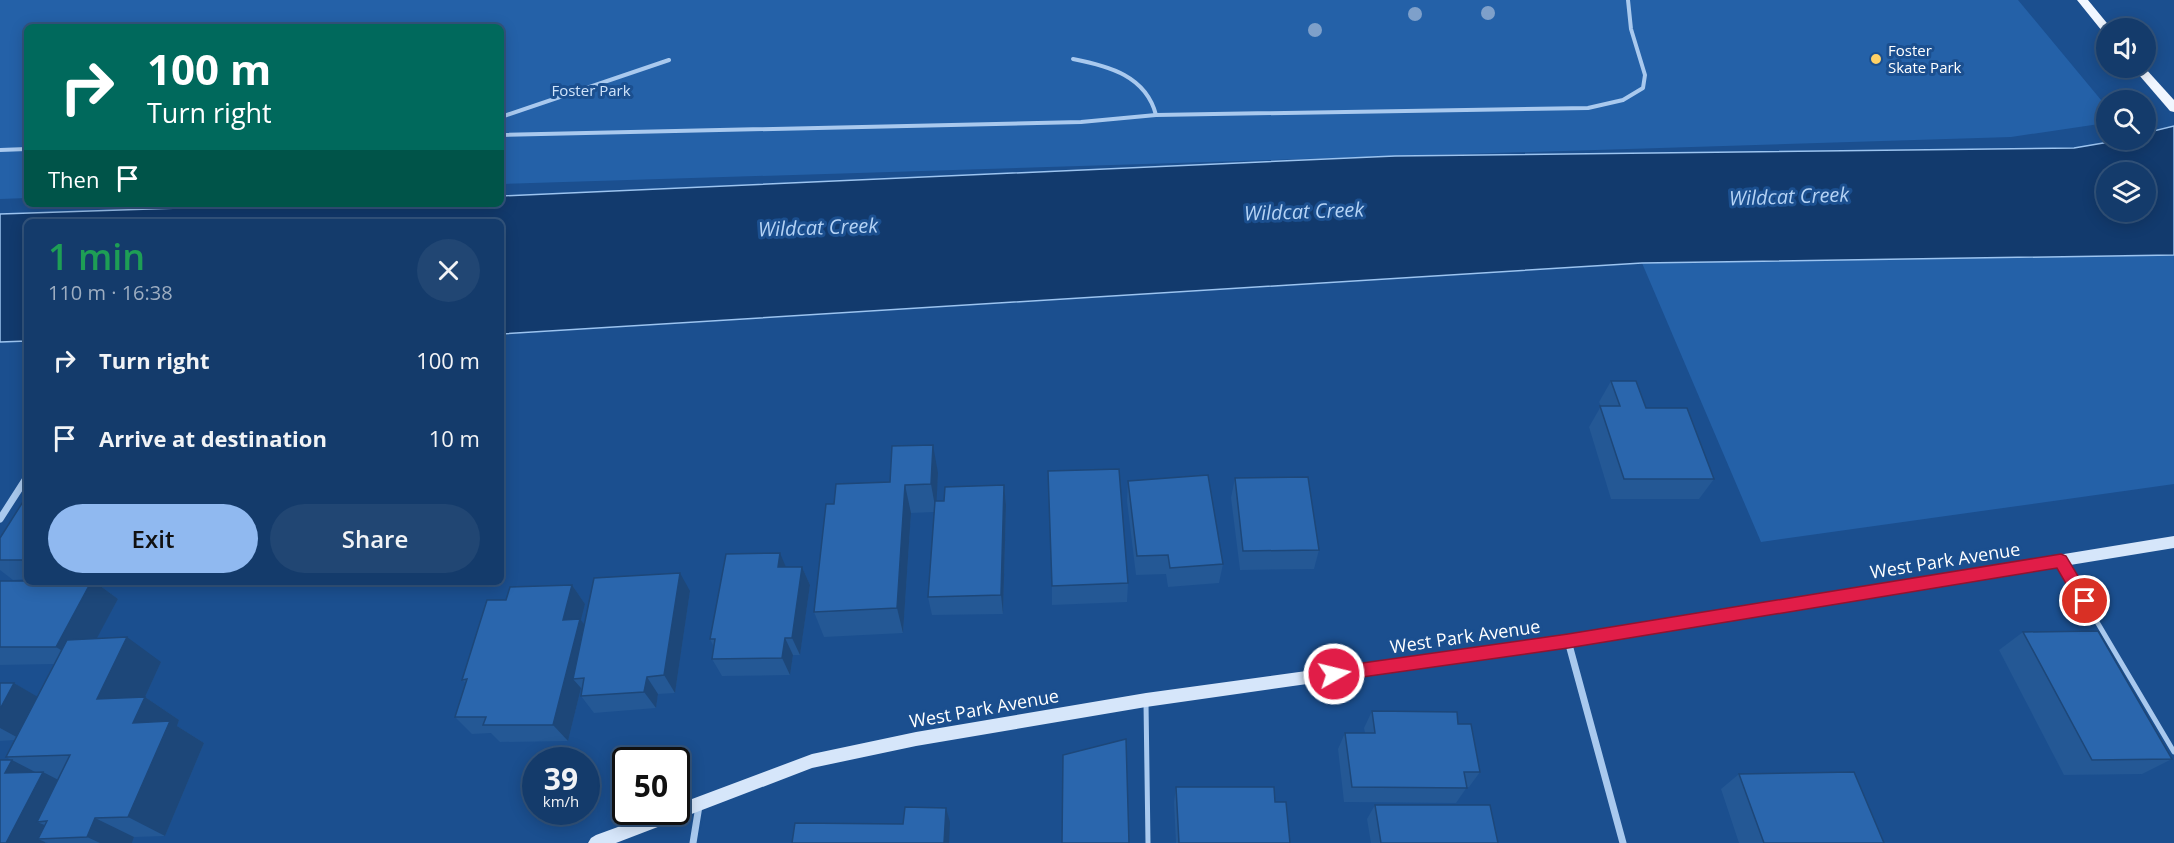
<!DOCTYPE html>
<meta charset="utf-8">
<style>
:root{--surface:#143b6b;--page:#214673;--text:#f1f3f6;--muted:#9dadc1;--line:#33557e;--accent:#90b9f0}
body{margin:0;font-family:"Open Sans",sans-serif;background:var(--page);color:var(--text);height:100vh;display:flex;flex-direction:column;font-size:22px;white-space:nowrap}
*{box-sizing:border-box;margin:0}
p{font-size:20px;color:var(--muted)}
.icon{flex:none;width:33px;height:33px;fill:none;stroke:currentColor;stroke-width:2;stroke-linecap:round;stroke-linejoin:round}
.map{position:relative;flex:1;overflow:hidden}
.panel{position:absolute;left:24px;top:219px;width:480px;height:366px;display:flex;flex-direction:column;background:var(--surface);border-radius:9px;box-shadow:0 3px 15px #0003,0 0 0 2px var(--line)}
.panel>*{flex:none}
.guide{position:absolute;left:24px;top:24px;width:480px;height:183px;border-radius:9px;box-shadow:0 3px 15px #0003,0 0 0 2px var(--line);background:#00695c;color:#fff;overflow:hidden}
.buttons{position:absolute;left:2096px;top:18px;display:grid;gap:12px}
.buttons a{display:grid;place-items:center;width:60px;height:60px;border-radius:50%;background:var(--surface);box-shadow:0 3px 15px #0003,0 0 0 2px var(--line);font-size:30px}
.speed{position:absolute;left:522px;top:747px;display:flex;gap:12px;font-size:30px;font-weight:700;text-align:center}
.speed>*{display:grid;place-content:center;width:78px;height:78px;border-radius:50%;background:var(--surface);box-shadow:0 3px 15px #0003,0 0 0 2px var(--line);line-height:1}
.speed small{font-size:15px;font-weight:400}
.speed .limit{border:3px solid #111;border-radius:9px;background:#fff;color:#111}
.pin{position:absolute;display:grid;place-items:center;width:51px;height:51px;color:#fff;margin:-26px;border:3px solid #fff;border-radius:50%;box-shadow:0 2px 6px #0007}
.me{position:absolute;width:66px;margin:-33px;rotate:82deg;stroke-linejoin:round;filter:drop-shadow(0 0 4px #0008)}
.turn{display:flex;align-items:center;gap:21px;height:126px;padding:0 24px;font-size:27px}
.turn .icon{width:78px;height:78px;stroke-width:2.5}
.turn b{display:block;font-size:42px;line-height:51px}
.then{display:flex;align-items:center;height:57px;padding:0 24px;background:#0003;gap:12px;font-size:22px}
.round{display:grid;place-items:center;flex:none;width:63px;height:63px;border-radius:32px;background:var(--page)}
.summary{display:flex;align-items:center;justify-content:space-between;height:102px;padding:0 24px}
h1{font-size:36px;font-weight:600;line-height:45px;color:#1e9e55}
.cta{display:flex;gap:12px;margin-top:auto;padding:12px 24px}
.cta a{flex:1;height:69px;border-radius:36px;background:var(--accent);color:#111;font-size:24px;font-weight:600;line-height:69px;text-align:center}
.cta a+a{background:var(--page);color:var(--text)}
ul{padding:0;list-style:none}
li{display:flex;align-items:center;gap:18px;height:78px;padding:0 24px}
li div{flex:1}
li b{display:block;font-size:22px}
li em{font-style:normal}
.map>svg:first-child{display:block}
.green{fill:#2461a8}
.water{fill:#123a6d;stroke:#9cc4f0;stroke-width:1.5;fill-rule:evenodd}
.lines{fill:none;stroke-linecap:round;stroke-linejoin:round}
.lane-far1{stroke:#a9c9ee;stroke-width:4}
.lane{stroke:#a9c9ee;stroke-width:5}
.street{stroke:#a9c9ee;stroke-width:7}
.secondary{fill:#d6e6fa;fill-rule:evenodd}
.primary{fill:#f0f6ff;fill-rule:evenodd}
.tree{fill:#7ea0ca}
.wall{fill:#245895}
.shaded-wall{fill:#1d4779}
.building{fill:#2a66ad;stroke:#1d4779;stroke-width:1.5}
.route{fill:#e11d48;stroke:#92132f;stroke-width:1.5}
.poi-dot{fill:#ffd166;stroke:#1b4f8f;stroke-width:2}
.labels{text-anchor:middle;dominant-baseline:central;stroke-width:6;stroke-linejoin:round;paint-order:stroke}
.far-poi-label{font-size:15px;fill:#fff;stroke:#1b4f8f;text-anchor:start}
.far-park-label{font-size:15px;fill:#cfe3fa;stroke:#1b4f8f}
.street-label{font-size:18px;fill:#fff;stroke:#1b4f8f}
.water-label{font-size:20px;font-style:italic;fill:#b5d3f5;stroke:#1b4f8f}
</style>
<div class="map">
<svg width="2174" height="843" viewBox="0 0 2174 843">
<rect width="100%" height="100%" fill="#1b4f8f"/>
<g class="green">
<path d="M0,0h2018l88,106v17l-95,14 -1510,47v-157h-474v171l-27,1z"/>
<path d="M2174,255v229l-413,58 -119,-279z"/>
</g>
<path class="water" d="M2174,126v129l-532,8 -1141,71v-112h-474v119l-27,1v-128l297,-10h204v-8l894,-40 679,-8 47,-8h24v-7zM2106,172h39v40h-39z"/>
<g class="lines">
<g class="lane-far1">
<path d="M1073,59c36,7 73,17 83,56"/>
<path d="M501,117l168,-57"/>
<path d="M501,135l580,-13 75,-7 432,-7 35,-8 20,-12 2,-13 -14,-46 -3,-29"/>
<path d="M0,150l27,-1"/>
</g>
<g class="lane">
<path d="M2061,561l113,191"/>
<path d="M1146,703l2,140"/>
</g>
<g class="street">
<path d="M0,519l27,-42"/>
<path d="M1568,641l55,202"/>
<path d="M693,843l6,-37"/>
</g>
<path class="secondary" d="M2174,536v12l-606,99 -422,60 -230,39 -104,22 -196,75h-28l3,-5 5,-3 63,-23h17v-7l136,-51 104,-22 230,-39 422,-58z"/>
<g class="primary">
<path d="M2077,0h11l23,28h-5v4l-4,-1z"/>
<path d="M2133,68h12l29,32v12l-4,-1z"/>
</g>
</g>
<g class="tree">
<circle cx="1488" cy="13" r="7"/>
<circle cx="1415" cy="14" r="7"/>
<circle cx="1315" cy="30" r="7"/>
</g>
<g class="wall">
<path d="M1611,381l35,27 68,71 -15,20h-88l-22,-72 12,-21 -2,-4z"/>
<path d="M938,473l-2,28h8l60,-16 2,20 -3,109 -71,1 -4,-18 6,-85 -23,1 -8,120 -79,4 -10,-25 20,-108 56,-22z"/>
<path d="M1235,478l84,72 -5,19 -74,1 -9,-72z"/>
<path d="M1128,481l95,83 -4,19 -51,4 -2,-13 -30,1 -9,-74z"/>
<path d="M27,497v82l-14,1 -13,-10v-32z"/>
<path d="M786,567h16l8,18 -10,70h-7l-3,20 -68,1 -10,-17 2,-12 -4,-8z"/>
<path d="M0,581l27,1h68l23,17 -22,40 65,23 -16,35 34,23 -2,6 27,17 -39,93 -31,1 -2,6h-84l-3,-1 -45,1 11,-83 -5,-3 9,-17 -15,1v-58h14l23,14 17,-33 -54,1z"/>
<path d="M1128,583l-1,19 -75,3v-19z"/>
<path d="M572,585l13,19 -4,16 3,5 106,-34 -15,102 -17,1 -2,14 -62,5 -13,-17 1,-6 -1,-2 -13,53 -68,1 -9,-9 -19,1 -17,-17 11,-34 -4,-3z"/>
<path d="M2023,632l149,127 -30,15 -78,1 -65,-125z"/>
<path d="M1372,711l86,13 22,48 -11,15h-2l-11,16 -112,-1 -6,-53 7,-16h20l-1,-5z"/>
<path d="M1739,774l145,69h-145l-18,-54z"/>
<path d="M1176,787l99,15 15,41h-114l-2,-41z"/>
<path d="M1375,805l123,38h-127l-4,-24z"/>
</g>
<g class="shaded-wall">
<path d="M933,445l5,28 -2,39 -5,-28z"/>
<path d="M905,485l6,28 -8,120 -6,-25z"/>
<path d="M1004,485l2,20 -3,109 -2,-19z"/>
<path d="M780,553l8,19 -10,-5z"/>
<path d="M802,567l8,18 -10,70 -8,-17z"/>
<path d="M680,573l10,18 -15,102 -11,-18z"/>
<path d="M91,582h4l23,17 -35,65 -27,-17z"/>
<path d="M572,585l13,19 -4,16 12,17 -20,42 8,9 -13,53 -15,-16 10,-105z"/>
<path d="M127,637l34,25 -16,35 34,23 -2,6 27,17 -39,93 -37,-19 -31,-118z"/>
<path d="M785,638l8,17 -3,20 -8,-17z"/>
<path d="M647,677l11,17 -2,14 -12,-16z"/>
<path d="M14,683l29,17 -21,40 -22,-12v-19z"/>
<path d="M12,760l29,15 2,-3 29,15 -25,34 -10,1 15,6 -14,11 7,3v1h-39l-1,-70z"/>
<path d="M946,808l4,14 -1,21h-5z"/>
<path d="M95,818l39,19 -2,6h-32l-13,-6z"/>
</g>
<g class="building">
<path d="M1611,381h25l10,27h41l27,71h-90l-24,-73h20z"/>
<path d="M933,445l-2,39 -26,1 -8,123 -83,4 12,-108h8l2,-20 54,-2 2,-36z"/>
<path d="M1119,469l9,114 -76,3 -4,-115z"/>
<path d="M1208,475l15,89 -53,4 -2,-13 -31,1 -9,-75z"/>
<path d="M1308,477l11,73 -76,1 -8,-73z"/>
<path d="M1004,485l-3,110 -73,2 7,-96h9l1,-14z"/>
<path d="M26,497h1v63h-27v-22z"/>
<path d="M780,553l-2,14h24l-10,71h-7l-3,20 -70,1 3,-20h-5l16,-85z"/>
<path d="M680,573l-16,102 -17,2 -3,15 -63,4 3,-18 -11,1 21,-101z"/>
<path d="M0,581h27v1h64l-35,65h-56z"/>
<path d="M572,585l-9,35 17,-1 -27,106h-70l3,-8h-31l12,-38 -5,1 25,-80h19l4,-13z"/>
<path d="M2098,631l74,128 -80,1 -69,-128z"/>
<path d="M127,637l-30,62 48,-2 -12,26 37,-2 -42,96 -33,1 -8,19 -49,2 9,-18 -10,1 33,-67 -64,2 61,-117z"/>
<path d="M0,683h14l-14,26z"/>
<path d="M1372,711l85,1 1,12h13l9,48h-16l3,16 -115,-1 -7,-54h30z"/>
<path d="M1126,739l3,104h-67l1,-88z"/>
<path d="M0,760h12l-7,13 38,-1 -37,71h-6z"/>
<path d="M1854,772l30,71h-120l-25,-69z"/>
<path d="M1176,787h98l1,15h11l4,41h-111z"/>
<path d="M1375,805h115l8,38h-117z"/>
<path d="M905,807l41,1 -2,35h-152l3,-20 108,1z"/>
</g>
<path class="route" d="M2061,554l5,2 24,40 2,5 -2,5 -5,2 -6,-2 -22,-38 -489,80 -234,33 -6,-2 -2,-5 2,-5 6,-2 234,-33z"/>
<circle class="poi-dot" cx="1876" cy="59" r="6"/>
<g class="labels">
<g class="far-poi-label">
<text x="1888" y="50">Foster<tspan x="1888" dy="17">Skate Park</tspan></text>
</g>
<g class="far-park-label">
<text x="591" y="90">Foster Park</text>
</g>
<g class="street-label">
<text transform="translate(1945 560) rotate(-9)">West Park Avenue</text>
<text transform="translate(1465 636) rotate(-8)">West Park Avenue</text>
<text transform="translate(984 708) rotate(-10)">West Park Avenue</text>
</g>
<g class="water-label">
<text transform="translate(1789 196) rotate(-2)">Wildcat Creek</text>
<text transform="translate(1304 211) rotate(-2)">Wildcat Creek</text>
<text transform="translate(818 227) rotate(-2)">Wildcat Creek</text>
</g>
</g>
</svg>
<div class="buttons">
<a><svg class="icon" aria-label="sound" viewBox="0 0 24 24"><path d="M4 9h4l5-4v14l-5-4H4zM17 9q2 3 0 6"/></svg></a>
<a><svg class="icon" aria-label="search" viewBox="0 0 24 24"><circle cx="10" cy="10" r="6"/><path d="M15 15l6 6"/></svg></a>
<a><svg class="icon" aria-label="layers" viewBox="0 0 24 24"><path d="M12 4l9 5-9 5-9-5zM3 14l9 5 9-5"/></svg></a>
</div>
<div class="speed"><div>39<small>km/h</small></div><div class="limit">50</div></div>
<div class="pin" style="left:2085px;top:601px;background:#d93025"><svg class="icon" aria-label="arrive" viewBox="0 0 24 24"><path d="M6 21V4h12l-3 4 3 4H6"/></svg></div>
<svg class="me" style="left:1334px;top:674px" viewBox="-20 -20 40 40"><circle r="17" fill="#e11d48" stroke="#fff" stroke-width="3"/><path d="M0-11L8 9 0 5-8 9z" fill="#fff"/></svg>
<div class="guide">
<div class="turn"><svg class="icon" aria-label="right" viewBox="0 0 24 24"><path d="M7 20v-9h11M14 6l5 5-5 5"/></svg><div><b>100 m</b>Turn right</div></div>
<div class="then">Then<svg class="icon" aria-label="arrive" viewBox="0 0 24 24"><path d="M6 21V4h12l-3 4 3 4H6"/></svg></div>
</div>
<section class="panel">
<div class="summary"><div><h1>1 min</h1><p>110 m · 16:38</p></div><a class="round"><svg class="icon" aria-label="close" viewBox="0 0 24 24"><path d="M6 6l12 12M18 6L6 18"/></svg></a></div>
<ul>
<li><svg class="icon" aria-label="right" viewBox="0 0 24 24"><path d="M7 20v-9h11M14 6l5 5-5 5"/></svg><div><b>Turn right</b></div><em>100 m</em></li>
<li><svg class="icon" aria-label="arrive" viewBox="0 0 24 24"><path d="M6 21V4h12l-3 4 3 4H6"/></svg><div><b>Arrive at destination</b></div><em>10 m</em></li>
</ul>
<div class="cta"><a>Exit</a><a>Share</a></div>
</section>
</div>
